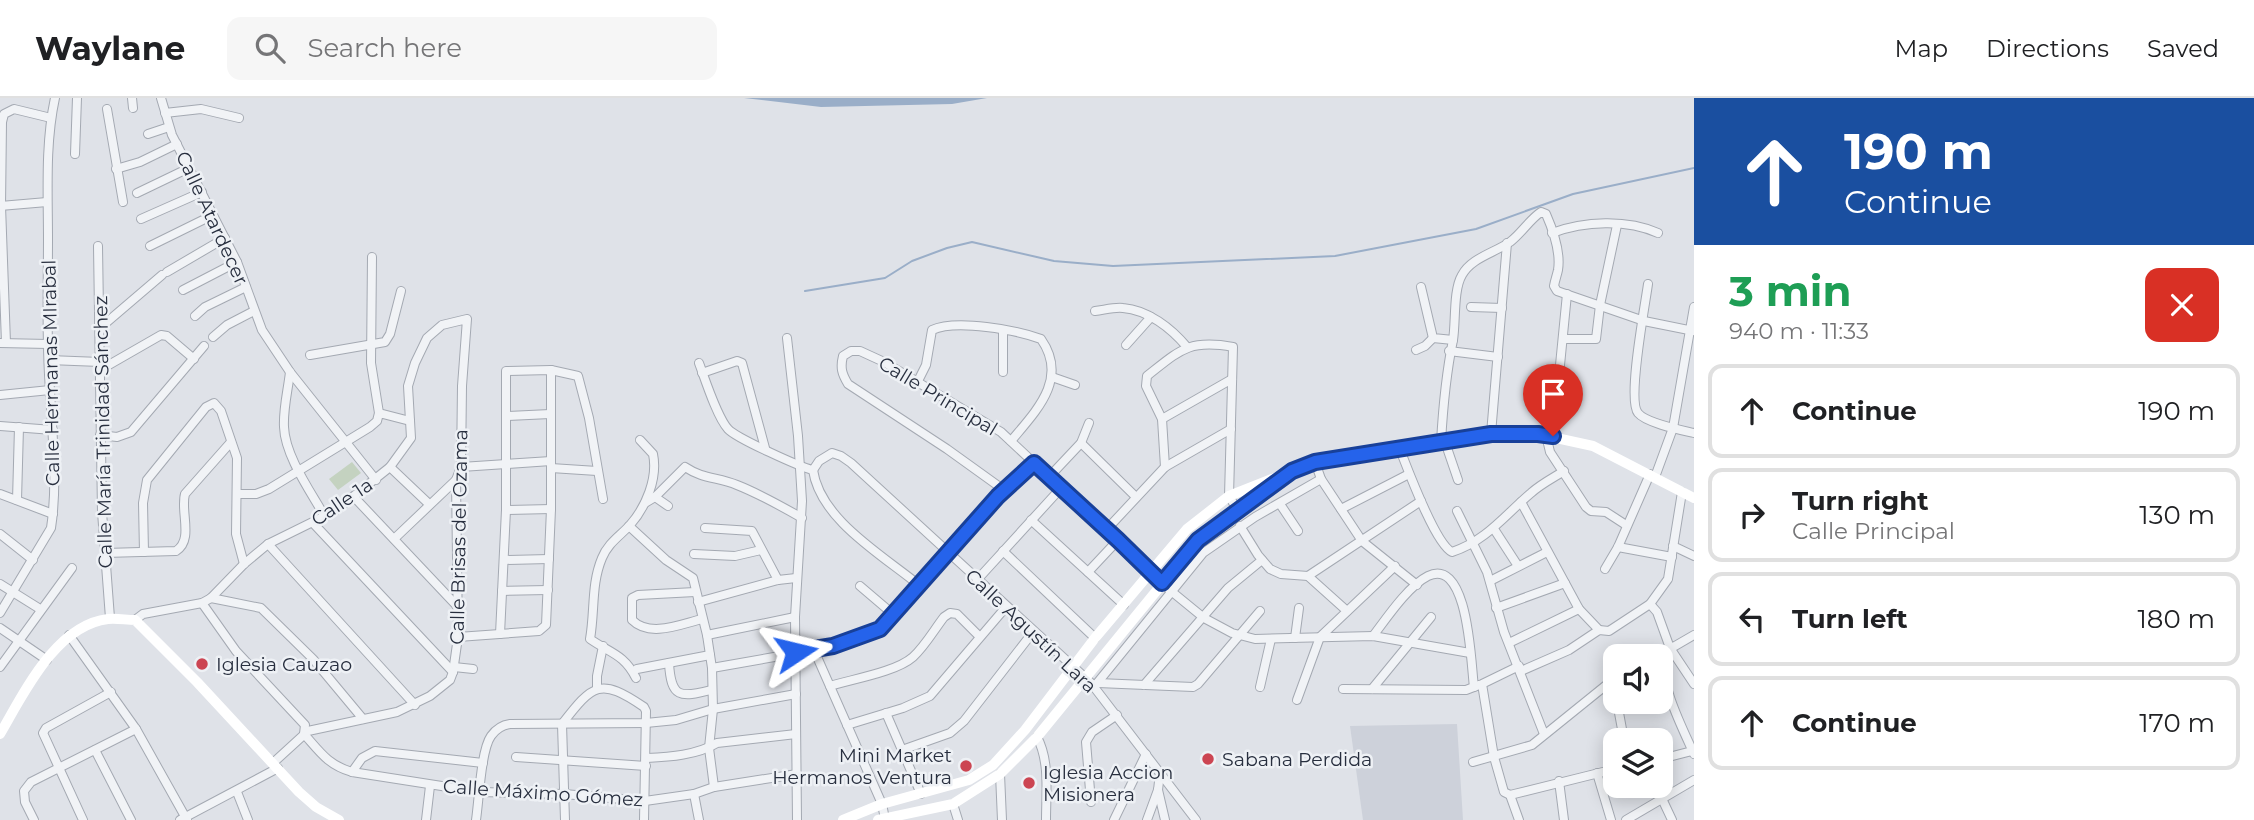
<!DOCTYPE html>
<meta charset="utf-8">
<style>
:root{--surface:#fff;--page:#f6f6f6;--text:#202124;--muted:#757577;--line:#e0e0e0}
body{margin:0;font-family:Montserrat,sans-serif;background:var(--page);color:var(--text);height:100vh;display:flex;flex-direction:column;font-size:26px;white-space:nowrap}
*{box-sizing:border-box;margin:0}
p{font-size:23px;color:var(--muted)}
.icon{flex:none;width:38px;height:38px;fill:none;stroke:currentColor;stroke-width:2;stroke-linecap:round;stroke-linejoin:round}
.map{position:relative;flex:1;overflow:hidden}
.side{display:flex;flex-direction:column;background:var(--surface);width:560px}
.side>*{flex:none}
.hud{background:#1a4fa0;color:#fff;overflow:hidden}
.buttons{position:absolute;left:1603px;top:546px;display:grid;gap:14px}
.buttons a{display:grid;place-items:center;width:70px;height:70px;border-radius:14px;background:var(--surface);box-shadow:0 4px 18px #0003;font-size:35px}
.pin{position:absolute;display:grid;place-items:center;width:60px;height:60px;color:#fff;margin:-72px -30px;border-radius:50% 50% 50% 0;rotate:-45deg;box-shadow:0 0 7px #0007}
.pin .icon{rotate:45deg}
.me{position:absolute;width:77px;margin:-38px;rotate:80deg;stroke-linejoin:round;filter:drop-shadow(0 0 5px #0008)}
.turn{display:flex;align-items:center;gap:24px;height:147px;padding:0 35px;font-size:32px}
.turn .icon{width:91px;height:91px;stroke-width:2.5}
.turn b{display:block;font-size:49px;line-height:60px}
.round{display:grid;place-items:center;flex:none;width:74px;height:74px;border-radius:14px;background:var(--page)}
.overview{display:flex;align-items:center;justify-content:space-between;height:119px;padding:0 35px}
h1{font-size:42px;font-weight:700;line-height:52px;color:#1e9e55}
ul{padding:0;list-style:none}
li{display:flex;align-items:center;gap:21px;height:94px;margin:0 14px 10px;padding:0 21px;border:4px solid var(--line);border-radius:14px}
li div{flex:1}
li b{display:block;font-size:26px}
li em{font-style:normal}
header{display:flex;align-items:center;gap:42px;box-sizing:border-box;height:98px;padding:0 35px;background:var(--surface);border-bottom:2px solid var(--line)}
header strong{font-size:33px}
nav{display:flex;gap:38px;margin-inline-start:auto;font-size:24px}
.search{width:490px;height:63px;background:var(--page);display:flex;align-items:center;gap:18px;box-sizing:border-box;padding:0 24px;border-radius:14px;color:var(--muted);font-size:26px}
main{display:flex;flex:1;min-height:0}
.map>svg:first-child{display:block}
.built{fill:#cdd1da}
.green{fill:#c4d2c0}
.water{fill:#9aaec8}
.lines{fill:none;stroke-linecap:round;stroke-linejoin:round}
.stream{stroke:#9aaec8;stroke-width:2}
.street-casing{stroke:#a4a9b2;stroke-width:10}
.street{stroke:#f1f3f6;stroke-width:8}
.secondary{stroke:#fff;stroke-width:10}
.route-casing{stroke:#184099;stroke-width:18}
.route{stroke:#2563eb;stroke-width:12}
.poi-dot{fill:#cc4552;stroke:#eef1f5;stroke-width:2.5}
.labels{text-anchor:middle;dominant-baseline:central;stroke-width:5;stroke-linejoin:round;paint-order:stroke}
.street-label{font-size:19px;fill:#282f3f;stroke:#eef1f5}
.poi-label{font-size:19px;fill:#282f3f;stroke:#eef1f5;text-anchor:start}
</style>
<header>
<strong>Waylane</strong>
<div class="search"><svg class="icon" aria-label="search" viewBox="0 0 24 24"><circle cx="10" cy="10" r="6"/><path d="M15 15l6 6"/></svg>Search here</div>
<nav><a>Map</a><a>Directions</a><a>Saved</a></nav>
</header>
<main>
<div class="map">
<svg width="1694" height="722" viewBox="0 0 1694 722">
<rect width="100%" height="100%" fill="#dfe2e8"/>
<path class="built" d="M1457,626l6,96h-100l-13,-94z"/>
<path class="green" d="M352,364l9,11 -23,17 -9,-11z"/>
<path class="water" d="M744,0h243l-35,6 -131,3z"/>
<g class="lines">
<path class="stream" d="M805,193l80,-13 27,-17 35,-13 25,-6 82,19 59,5 222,-10 141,-27 97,-35 121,-26"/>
<defs>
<g id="street">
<path d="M132,0l1,10"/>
<path d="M161,0l11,37 65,127 25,68 28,42 86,108"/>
<path d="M107,11l16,93"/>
<path d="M165,15l36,-4 38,9"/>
<path d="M148,36l21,-7"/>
<path d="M75,56l2,-56"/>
<path d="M116,71l24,-7 37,-18"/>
<path d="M137,95l52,-25"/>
<path d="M0,108l47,-4"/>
<path d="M141,121l61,-27"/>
<path d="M1552,135c32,-12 75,-14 106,0"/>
<path d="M98,148l4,266 8,106"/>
<path d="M150,148l63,-31"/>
<path d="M372,159l-1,106 8,50"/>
<path d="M167,174l58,-34"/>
<path d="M1648,186c-3,22 -21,116 -10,129 8,10 43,17 56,20"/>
<path d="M1421,189l12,51 20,2"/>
<path d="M183,192l54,-28"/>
<path d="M1471,209l31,1"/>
<path d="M1095,213c9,-1 19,-4 28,-3 25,2 48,20 64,39"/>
<path d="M195,218l10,-9 41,-20"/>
<path d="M100,230l62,-53"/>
<path d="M1003,233v41"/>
<path d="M213,239l14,-12 27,-14"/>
<path d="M787,240l11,98 4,65 -7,116 2,203"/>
<path d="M1563,241h33l4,-34 17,-80"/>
<path d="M0,245l48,1"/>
<path d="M6,245l-5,-137 1,-84 2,-8 10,-5 37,9"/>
<path d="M1126,247l25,-28"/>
<path d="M1416,252l9,-4 8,-8"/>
<path d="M1449,253l49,6"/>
<path d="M310,257l75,-13 5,-8 11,-43"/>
<path d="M49,262l51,2"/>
<path d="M699,265c6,16 18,54 29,66 8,9 72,38 85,41"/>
<path d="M100,272l61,-35 6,1 27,23"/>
<path d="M290,274c-2,18 -7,37 -6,55 1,29 27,65 41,90"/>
<path d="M702,275l35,-12 5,2 23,85"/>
<path d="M1052,279l23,8"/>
<path d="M917,285l9,-18 6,-35c24,-11 85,0 109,9 28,40 -5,72 -30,102"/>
<path d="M0,297l50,-5"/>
<path d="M506,318l44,-2"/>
<path d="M1162,321l70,-40"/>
<path d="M0,328l53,4"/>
<path d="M1491,336l16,-191"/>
<path d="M100,337l17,2 14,-5 73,-86"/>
<path d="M1546,337l4,17 36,55 5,4 15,1 20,13"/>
<path d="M1553,338l14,-142"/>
<path d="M1441,344c2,-35 5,-68 12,-102 3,-18 0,-50 9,-65 9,-17 32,-22 48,-33 12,-9 19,-22 31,-30l5,2c7,16 15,38 12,56 -1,5 -3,10 -4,16l3,5 87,30 50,10"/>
<path d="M1445,344l13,38"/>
<path d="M1081,345l55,54"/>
<path d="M1399,349c8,20 36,97 53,105 34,-11 53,-37 79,-59 10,-9 22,-15 33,-22"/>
<path d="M1315,364l6,17 41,62 55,44"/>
<path d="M390,369l39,37"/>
<path d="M461,369l90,-6"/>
<path d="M1165,369l-3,-48 -16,-33 1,-10c33,-26 42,-37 86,-29l-4,149 9,15"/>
<path d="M551,370l46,3"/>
<path d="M813,372l6,-9 13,-8 9,3 10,7 240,220 105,137"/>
<path d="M813,372c7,50 71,86 107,116"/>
<path d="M1049,379l32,-34 8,-20"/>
<path d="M1655,379l18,-49 21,-121"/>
<path d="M1004,392l-57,-41 -99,-65c-6,-10 -8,-16 -5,-28l8,-5h9l24,11 117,70 170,159 33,27 28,15 23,6 118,-3 97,17"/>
<path d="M0,396l53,20"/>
<path d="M237,396h19l13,-5 101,-62 7,-6 2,-8 31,8"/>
<path d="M354,399l103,109"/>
<path d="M655,399l13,9"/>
<path d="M17,402l2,-73"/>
<path d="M1521,404l58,107 20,21"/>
<path d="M645,405l10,-6 30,-30c18,12 32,10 52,18 23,9 44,21 65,33"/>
<path d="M1280,406l18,27"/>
<path d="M1341,411l68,-35"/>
<path d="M506,412l45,-1"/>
<path d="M1457,413l30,61 17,60 40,102"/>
<path d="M1031,422l93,85"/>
<path d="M313,425l140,149"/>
<path d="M629,428l37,34 27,18 14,57 5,33 1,41 -4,39 5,39"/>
<path d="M1240,428l18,29 12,14 11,5 27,2 39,35"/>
<path d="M705,430l47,3 26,49"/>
<path d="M1107,431l58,-62 66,-38"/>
<path d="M1494,431l24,37"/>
<path d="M0,436l33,26"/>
<path d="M394,441l62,-59"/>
<path d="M268,446l147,161"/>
<path d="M1673,448l21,10"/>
<path d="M1618,449l54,10"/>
<path d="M1003,453l92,87"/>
<path d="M144,454l-1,-49 4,-23 59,-73 8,-4 7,8 16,47 -1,76 8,30"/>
<path d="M105,455l71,-2c18,-11 4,-40 9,-57l46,-52"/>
<path d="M694,456l41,2 26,-6"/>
<path d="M504,462l45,-1"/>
<path d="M1605,471l13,-22 32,-73"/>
<path d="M1088,474l30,-32"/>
<path d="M1308,478l113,-75"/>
<path d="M977,482l84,-92"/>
<path d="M1490,483l57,-29"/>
<path d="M0,486l40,25"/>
<path d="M860,488l34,29"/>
<path d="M502,493l46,-1"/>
<path d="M695,494l-57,3 -6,3v22c18,18 49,4 70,-1"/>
<path d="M211,500l50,10 52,51 50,60"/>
<path d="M698,504l80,-22 18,-2"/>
<path d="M202,505l34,48 69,74 -1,9c16,18 24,31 48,38l128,20 84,2 81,7 49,-7 20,-7 83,-13"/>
<path d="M1650,506l7,8 13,36 24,36"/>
<path d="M1496,510l69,-25"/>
<path d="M0,515l51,-85c7,-46 1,-93 -1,-138 -4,-50 -2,-100 -2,-150 0,-48 -3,-96 7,-142"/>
<path d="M135,522l8,-6 59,-11 9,-5 33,-34 24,-20 67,-33 55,-44 21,-29 -3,-52 7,-23 12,-25 15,-13 25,-6 -5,67 -1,81 -5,13 2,157 -5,35 -3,8 -20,16 -33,16 -89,19 -35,32"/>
<path d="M0,530l47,32"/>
<path d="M500,536l6,-124v-139l45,-1 27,6 11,42 14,81"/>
<path d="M69,537l67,94 51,91"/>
<path d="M707,537l88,-18"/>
<path d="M1373,538c13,-17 35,-50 55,-60 41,-20 43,90 46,111"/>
<path d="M458,539l81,-6 7,-6 5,-116v-139"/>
<path d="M1295,540l4,-30"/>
<path d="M1509,545l70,-34"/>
<path d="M814,552l19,-4 47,-17 118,-133 35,-33"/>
<path d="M1661,552c1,38 18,71 33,104"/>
<path d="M1648,558l27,-10 19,-11"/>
<path d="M669,565c2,35 11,35 42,27"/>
<path d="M0,569l72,-99"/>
<path d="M454,569l19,2"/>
<path d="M712,570l102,-18 68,154 3,15"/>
<path d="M637,571l73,-14"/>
<path d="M1521,573l48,-21 30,-20 10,1 41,-27 18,-25 14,-87"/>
<path d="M636,580c-12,-24 -26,-25 -46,-39 5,-28 1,-55 12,-81 6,-15 18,-22 28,-33 16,-18 28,-47 23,-71l-13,-14"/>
<path d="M1098,585l95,4 5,-3 62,-73"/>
<path d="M1144,587l84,-97 34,-28"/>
<path d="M830,588c23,-7 66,-14 83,-29 12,-11 21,-27 31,-40l6,-4 7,1 22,22"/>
<path d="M1094,589l109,-134 52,-36 66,-38"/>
<path d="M1260,589l11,-48"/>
<path d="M597,591v-13l6,-30"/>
<path d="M1343,591l123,1 13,-5"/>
<path d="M1372,591l59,-72"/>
<path d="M1297,602l23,-63 75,-71"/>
<path d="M1617,604l7,38"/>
<path d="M886,615l35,81"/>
<path d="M562,626c31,-40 38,-47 82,-17l2,4 -2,109"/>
<path d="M562,626l3,96"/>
<path d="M847,627l56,-17 27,-12 76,-89"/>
<path d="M1037,639c13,24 9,56 9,83"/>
<path d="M95,652l36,70"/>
<path d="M902,652l48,-17 14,-12 69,-89"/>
<path d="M516,659l130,9"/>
<path d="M647,660c23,-1 50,-3 70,-15l79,-9"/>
<path d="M1661,661l31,-8"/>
<path d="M1473,664l59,-17 83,-67"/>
<path d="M352,674l10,-14 13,-7 108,12"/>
<path d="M1597,675l14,47"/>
<path d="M1000,676l2,46"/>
<path d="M1559,683l5,39"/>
<path d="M1656,688l16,34"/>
<path d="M1158,692l7,30"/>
<path d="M237,694l11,28"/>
<path d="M694,696l5,26"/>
<path d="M1510,697l105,-26"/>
<path d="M1091,704l-5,-60 6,-10 25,-17"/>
<path d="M953,706l5,16"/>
<path d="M34,722l-9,-18 -1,-11 7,-9 105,-53"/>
<path d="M83,722l-40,-87 3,-5 65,-36"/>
<path d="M180,722l98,-52"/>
<path d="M426,722l4,-34"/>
<path d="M476,722c3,-20 5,-70 15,-84 5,-7 12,-11 19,-12l136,-1 30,-3 37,-11 83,-15"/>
<path d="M1114,722l32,-66"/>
<path d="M1147,722l11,-30 2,-17"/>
<path d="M1519,722l-9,-25 -6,-3 -10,-35 -12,-73 37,-18"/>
<path d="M1626,722l68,-40"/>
</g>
</defs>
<use href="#street" class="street-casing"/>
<use href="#street" class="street"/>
<g class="secondary">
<path d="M0,636c24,-41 56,-109 108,-115 9,-1 18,1 27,1l62,62 102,110 17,15 23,13"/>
<path d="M843,722l39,-16 87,-24 24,-15 32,-35 70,-92 92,-109 42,-33 86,-34 176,-28h47l55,12 101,52"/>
<path d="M878,722l75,-16 47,-30 37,-37 161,-197 84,-61"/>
</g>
</g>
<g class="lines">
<defs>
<path id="route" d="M796,554l37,-6 47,-17 118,-133 36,-33 84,77 44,43 36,-43 94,-69 23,-9 176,-28h47l15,2"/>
</defs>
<use href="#route" class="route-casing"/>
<use href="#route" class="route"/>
</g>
<g class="poi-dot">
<circle cx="202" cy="566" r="7"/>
<circle cx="1208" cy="661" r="7"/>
<circle cx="966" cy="668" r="7"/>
<circle cx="1029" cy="685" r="7"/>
</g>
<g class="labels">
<g class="street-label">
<text transform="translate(212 120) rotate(65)">Calle Atardecer</text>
<text transform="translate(51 275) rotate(-91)">Calle Hermanas MIrabal</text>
<text transform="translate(938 298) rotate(31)">Calle Principal</text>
<text transform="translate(103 334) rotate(-91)">Calle María Trinidad Sánchez</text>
<text transform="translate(342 404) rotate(-34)">Calle 1a</text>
<text transform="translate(459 439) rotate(-89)">Calle Brisas del Ozama</text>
<text transform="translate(1031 533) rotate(43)">Calle Agustín Lara</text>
<text transform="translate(543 695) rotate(4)">Calle Máximo Gómez</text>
</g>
<g class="poi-label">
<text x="216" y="566">Iglesia Cauzao</text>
<text x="952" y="657" text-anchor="end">Mini Market<tspan x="952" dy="22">Hermanos Ventura</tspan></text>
<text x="1222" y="661">Sabana Perdida</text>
<text x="1043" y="674">Iglesia Accion<tspan x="1043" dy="22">Misionera</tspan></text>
</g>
</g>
</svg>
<div class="buttons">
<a><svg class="icon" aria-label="sound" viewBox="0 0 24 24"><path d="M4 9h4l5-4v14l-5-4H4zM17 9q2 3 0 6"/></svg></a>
<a><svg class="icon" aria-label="layers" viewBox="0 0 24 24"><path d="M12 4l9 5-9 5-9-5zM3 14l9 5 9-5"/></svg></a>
</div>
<div class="pin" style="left:1553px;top:338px;background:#d93025"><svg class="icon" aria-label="arrive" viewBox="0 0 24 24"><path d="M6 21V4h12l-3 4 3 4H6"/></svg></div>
<svg class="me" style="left:796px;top:554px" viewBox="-20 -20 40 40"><path d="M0-17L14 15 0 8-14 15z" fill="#2563eb" stroke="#fff" stroke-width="4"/></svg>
</div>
<section class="side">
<div class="hud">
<div class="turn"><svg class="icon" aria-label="ahead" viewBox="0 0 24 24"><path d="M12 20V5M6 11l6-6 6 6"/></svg><div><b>190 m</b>Continue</div></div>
</div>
<div class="overview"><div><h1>3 min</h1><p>940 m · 11:33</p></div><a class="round" style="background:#d93025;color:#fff"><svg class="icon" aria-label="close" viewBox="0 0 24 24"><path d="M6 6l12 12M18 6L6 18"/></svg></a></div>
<ul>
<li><svg class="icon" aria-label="ahead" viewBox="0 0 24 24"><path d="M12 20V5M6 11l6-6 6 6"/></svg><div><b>Continue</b></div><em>190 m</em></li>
<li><svg class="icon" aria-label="right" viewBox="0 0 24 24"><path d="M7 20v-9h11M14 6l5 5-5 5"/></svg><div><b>Turn right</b><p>Calle Principal</p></div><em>130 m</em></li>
<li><svg class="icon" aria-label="left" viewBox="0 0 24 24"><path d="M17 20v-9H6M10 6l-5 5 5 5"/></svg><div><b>Turn left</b></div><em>180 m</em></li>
<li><svg class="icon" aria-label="ahead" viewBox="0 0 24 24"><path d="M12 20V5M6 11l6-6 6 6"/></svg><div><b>Continue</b></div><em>170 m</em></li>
</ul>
</section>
</main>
